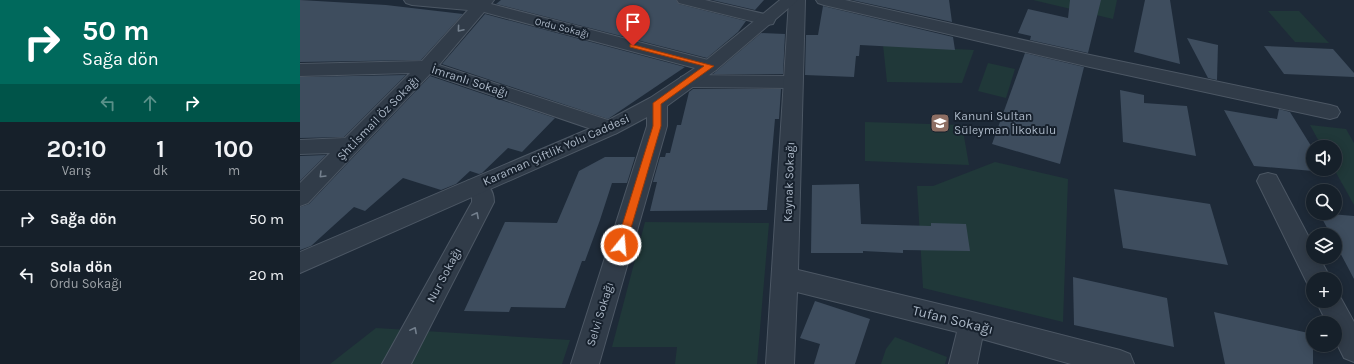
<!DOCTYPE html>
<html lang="tr">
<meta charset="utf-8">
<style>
:root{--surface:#16202a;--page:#1f2832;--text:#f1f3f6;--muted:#9ea3a8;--line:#353e47}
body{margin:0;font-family:Karla,sans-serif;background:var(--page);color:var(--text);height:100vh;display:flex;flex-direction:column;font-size:15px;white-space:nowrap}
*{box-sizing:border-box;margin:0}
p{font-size:13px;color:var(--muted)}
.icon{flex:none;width:22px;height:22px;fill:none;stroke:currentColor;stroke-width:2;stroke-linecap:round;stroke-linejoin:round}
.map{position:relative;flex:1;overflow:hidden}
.sheet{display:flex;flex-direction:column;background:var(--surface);width:300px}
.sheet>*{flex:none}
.hud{background:#00695c;color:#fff;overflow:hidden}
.tools{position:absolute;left:1006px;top:140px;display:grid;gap:8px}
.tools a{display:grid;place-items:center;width:36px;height:36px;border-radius:50%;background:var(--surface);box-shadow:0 2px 10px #0003,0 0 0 1px var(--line);font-size:20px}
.pin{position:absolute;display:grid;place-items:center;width:34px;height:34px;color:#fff;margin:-41px -17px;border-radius:50% 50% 50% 0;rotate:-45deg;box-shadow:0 0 4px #0007}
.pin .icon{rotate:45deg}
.me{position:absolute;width:44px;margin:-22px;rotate:17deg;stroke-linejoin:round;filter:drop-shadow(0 0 3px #0008)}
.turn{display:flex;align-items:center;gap:14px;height:84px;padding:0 16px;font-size:18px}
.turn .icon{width:52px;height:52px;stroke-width:2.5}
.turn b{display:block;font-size:28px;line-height:34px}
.lanes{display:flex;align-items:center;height:38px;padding:0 16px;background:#0003;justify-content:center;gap:20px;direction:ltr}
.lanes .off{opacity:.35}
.eta{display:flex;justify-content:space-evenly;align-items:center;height:68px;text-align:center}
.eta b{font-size:24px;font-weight:700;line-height:28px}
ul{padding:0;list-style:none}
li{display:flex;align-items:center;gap:12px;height:56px;padding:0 16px;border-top:1px solid var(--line)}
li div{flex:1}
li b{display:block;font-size:15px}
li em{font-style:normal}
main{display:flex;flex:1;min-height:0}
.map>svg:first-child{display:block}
.green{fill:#203839}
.building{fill:#3e4d5e}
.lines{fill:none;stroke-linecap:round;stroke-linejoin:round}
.pedestrian-casing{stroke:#4c5764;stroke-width:2}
.minor-casing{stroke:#4c5764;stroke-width:2}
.tertiary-casing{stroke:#4c5764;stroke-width:2}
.pedestrian{fill:#313c49;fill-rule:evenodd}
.minor{fill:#313c49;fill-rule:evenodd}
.tertiary{fill:#313c49;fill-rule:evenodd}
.oneway{stroke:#74808e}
.route{fill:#ea580c;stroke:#983908}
.labels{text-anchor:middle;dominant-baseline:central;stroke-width:4;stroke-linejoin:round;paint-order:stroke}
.far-street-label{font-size:10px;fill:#abb7c6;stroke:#17212d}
.street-label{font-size:12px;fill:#abb7c6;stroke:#17212d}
.poi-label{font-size:12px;fill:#abb7c6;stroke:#17212d;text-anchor:start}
.near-street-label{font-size:14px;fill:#abb7c6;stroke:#17212d}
</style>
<main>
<section class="sheet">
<div class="hud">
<div class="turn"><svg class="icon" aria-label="right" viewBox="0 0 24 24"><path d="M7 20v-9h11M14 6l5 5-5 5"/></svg><div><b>50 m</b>Sağa dön</div></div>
<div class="lanes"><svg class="icon off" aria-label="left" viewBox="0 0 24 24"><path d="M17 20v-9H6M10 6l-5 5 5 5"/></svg><svg class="icon off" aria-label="ahead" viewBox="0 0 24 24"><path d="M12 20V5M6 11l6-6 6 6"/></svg><svg class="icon" aria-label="right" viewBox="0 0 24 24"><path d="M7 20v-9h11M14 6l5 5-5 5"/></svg></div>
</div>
<div class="eta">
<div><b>20:10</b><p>Varış</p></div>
<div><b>1</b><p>dk</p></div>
<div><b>100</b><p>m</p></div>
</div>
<ul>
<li><svg class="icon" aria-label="right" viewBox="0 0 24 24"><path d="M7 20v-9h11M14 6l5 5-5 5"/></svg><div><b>Sağa dön</b></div><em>50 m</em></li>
<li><svg class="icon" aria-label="left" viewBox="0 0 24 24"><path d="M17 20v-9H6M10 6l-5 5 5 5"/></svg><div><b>Sola dön</b><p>Ordu Sokağı</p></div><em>20 m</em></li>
</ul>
</section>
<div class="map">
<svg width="1054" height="364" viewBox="0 0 1054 364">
<rect width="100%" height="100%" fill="#1e2a38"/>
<g class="green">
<path d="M733,0h84l-4,19z"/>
<path d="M968,11h31l30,32 -34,-1z"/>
<path d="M583,45l91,5 -12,33 -75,-1z"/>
<path d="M688,63l27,6 -9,29 -28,-7z"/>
<path d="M565,122l97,3 7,40 -104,-4z"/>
<path d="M1010,125l36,4 8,14v62l-20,-36 1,-22h-13z"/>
<path d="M695,162l73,17 -5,143 -140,-34 -6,-102h16z"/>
<path d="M345,222l124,1 -12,141h-82l2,-17h-65z"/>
<path d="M76,328l194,12 -8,24h-232z"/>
<path d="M595,337l52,20 -2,7h-64l5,-15z"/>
</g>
<g class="building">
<path d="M0,0l86,5 77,9 -42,46 -121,2z"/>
<path d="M201,0h175l3,4 67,17 -8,11 -31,26 -211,-54z"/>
<path d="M412,0h52l-9,10z"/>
<path d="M552,0h97l3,22z"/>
<path d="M770,0h31l-13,53 -58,-13 1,-4 -13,-3 10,-24 40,9z"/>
<path d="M845,0h25l10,64 -46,-12z"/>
<path d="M523,6l130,31 2,13 -95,-5 -1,11h-3l-2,21 -49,-2 1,-40h12z"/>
<path d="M185,14l200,53 -77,52 -166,-55z"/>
<path d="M461,33l24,1 -2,40h-70z"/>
<path d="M887,38l31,7 -1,35 -9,-2z"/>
<path d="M964,46l69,3 21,24v4l-70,-3z"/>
<path d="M725,53l59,14 -24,97 -68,-20z"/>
<path d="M106,75l-62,62 -44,1v-61z"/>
<path d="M130,76l125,42 -33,34 -14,-4 -26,25 -3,1 -9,-3 -14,13 -15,6 -38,-12 -38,33 -11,-4 -43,39 -11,4v-43l9,-3z"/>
<path d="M393,89h88l-2,30h-4l-8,91 -117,1 7,-29h-4l7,-25h5l1,-4h4l7,-28h4l8,-33z"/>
<path d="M820,90l24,5v8l43,3 9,50 -73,-14z"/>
<path d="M979,109l11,3 23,37v22l-59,-5 -30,-56 53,9z"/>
<path d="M0,155v1l26,-1 -26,26z"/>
<path d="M305,157h30l-8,26h-15l-12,37 -15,41h-3l-17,47 -54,-1 -2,5 -45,-1 41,-89 52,1 22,-52z"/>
<path d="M559,184l2,40 70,2v-3l35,1 4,27 -67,-1v3l-40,-2v2h-52l1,-68z"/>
<path d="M814,189l96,15 18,61 -105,-17z"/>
<path d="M1019,213l35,3v63l-19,-36v-8h-4z"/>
<path d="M773,277l94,21 7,49 -100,-22z"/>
<path d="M515,301l55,18 -15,45h-41l6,-20 -20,-6z"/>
<path d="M914,312l99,22v30h-88z"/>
</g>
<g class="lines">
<defs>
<path id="pedestrian" d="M388,75l105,1 7,2 2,4 -2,4 -7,2 -105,-1 -7,-2 -2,-4 2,-4z"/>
<g id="minor">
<path d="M104,0h90l-3,4 225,58 3,4 -3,4 -6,2 -226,-60 -45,53 178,58 3,5 -3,5 -7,2 -7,-2 -173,-59 -122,129 -8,3v-23l30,-30 -30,1v-14l45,-2 65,-65 -110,3v-12l122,-3 46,-51 -56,-5 -6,-2z"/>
<path d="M377,0h28l68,16 2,4 -2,4 -6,1 -88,-22z"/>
<path d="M489,0h16l-7,270 174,42 148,38 10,4 4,10h-63l-89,-25 -5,25h-28l8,-32 -160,-40 -3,72h-28z"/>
<path d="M516,0h29l245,55 240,50 7,2 3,5 -3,5 -7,2 -240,-52 -266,-62 -6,-2z"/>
<path d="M357,97l7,1 3,5v23l-68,238h-28l76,-238v-23l3,-5z"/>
<path d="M968,173l8,2 37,70v12h6l12,22h-18v9l-4,-1 -52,-106 3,-6z"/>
<path d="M175,179c12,3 19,11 19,23l-83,162h-29l90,-162v-4l-8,-11 3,-6z"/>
<path d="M1035,292l3,1 16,29v40l-10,-4 -9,-18v-17h-8l-11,-22h19z"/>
</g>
<path id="tertiary" d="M480,0h18l-82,70 -52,38 -47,25 -317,140v-21l303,-129 47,-25 54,-36z"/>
</defs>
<use href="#pedestrian" class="pedestrian-casing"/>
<use href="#minor" class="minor-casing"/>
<use href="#tertiary" class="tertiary-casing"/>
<use href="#pedestrian" class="pedestrian"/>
<use href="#minor" class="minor"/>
<use href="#tertiary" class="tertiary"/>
</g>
<defs><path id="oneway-chevron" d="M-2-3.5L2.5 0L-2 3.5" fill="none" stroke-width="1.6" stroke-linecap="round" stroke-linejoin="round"/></defs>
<g class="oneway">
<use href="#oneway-chevron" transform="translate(160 29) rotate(130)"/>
<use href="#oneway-chevron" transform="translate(22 175) rotate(135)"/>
<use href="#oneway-chevron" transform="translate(176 215) rotate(-62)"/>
<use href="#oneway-chevron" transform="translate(114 330) rotate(-62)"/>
</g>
<path class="route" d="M330,44l84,22 -53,38v22l-35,119 -5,4 -5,-4 37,-119v-23l51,-37 -74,-19z"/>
<defs>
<symbol id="school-square" viewBox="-11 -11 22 22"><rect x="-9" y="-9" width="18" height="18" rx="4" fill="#8d6e63" stroke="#17212d"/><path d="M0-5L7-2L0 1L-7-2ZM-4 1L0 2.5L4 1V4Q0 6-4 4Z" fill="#fff"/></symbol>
</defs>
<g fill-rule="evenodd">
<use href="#school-square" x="629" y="112" width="22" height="22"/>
</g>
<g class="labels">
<g class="far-street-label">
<text transform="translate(262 28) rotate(14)">Ordu Sokağı</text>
</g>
<g class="street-label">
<text transform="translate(170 81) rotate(18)">İmranlı Sokağı</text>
<text transform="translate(78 118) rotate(-46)">Şht.İsmail Öz Sokağı</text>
<text transform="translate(256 150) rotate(-24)">Karaman Çiftlik Yolu Caddesi</text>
<text transform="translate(489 182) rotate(-88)">Kaynak Sokağı</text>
<text transform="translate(144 275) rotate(-62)">Nur Sokağı</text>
<text transform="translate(300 314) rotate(-73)">Selvi Sokağı</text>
</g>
<g class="poi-label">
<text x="654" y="116">Kanuni Sultan<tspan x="654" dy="14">Süleyman İlkokulu</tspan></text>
</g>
<g class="near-street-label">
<text transform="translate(653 320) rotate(14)">Tufan Sokağı</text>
</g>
</g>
</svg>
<div class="tools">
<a><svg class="icon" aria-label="sound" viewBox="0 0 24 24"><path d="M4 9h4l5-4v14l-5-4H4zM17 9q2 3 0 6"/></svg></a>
<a><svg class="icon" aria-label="search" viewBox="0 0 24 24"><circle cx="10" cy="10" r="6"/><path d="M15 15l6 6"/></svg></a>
<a><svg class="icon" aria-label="layers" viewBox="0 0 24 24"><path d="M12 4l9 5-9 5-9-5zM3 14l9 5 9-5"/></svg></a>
<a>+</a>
<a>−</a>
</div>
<div class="pin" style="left:333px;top:46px;background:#d93025"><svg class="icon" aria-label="arrive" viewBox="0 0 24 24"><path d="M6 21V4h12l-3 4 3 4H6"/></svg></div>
<svg class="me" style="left:321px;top:245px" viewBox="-20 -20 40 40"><circle r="17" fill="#ea580c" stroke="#fff" stroke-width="3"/><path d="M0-11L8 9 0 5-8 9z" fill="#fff"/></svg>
</div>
</main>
